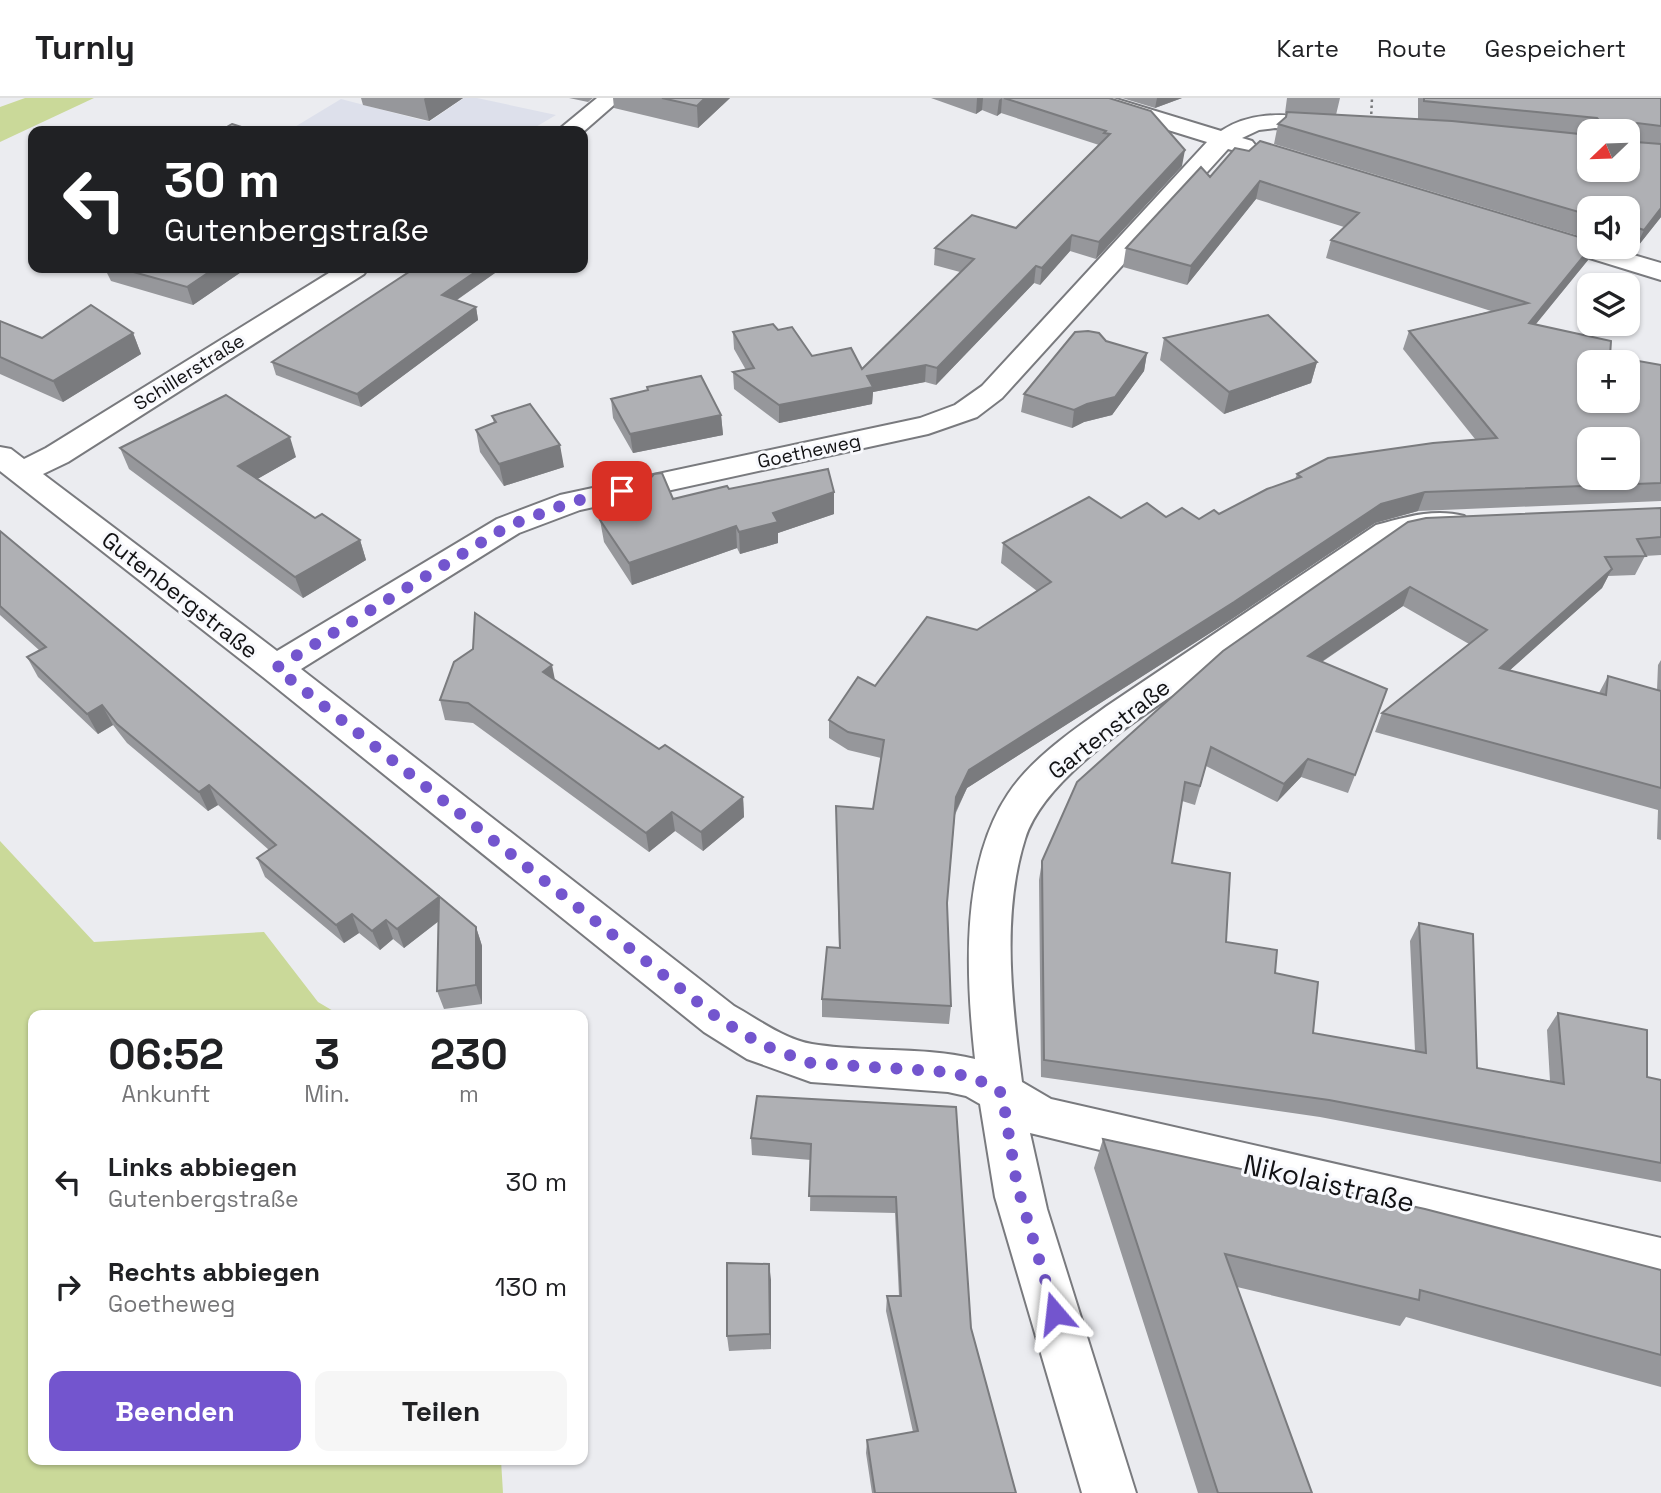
<!DOCTYPE html>
<html lang="de">
<meta charset="utf-8">
<style>
:root{--surface:#fff;--page:#f6f6f6;--text:#202124;--muted:#757577;--line:#e0e0e0;--accent:#7355ce}
body{margin:0;font-family:"Space Grotesk",sans-serif;background:var(--page);color:var(--text);height:100vh;display:flex;flex-direction:column;font-size:26px;white-space:nowrap}
*{box-sizing:border-box;margin:0}
p{font-size:23px;color:var(--muted)}
.icon{flex:none;width:38px;height:38px;fill:none;stroke:currentColor;stroke-width:2;stroke-linecap:round;stroke-linejoin:round}
.map{position:relative;flex:1;overflow:hidden}
.panel{position:absolute;left:28px;top:912px;width:560px;height:455px;display:flex;flex-direction:column;background:var(--surface);border-radius:14px;box-shadow:0 2px 5px #0004}
.panel>*{flex:none}
.guide{position:absolute;left:28px;top:28px;width:560px;height:147px;border-radius:14px;box-shadow:0 2px 5px #0004;background:#202124;color:#fff;overflow:hidden}
.needle{width:46px;rotate:247deg}
.buttons{position:absolute;left:1577px;top:21px;display:grid;gap:14px}
.buttons a{display:grid;place-items:center;width:63px;height:63px;border-radius:14px;background:var(--surface);box-shadow:0 2px 5px #0004;font-size:35px}
.pin{position:absolute;display:grid;place-items:center;width:60px;height:60px;color:#fff;margin:-30px;border-radius:14px;box-shadow:0 4px 10px #0006}
.me{position:absolute;width:77px;margin:-38px;rotate:343deg;stroke-linejoin:round;filter:drop-shadow(0 0 5px #0008)}
.turn{display:flex;align-items:center;gap:24px;height:147px;padding:0 21px;font-size:32px}
.turn .icon{width:91px;height:91px;stroke-width:2.5}
.turn b{display:block;font-size:49px;line-height:60px}
.eta{display:flex;justify-content:space-evenly;align-items:center;height:119px;text-align:center}
.eta b{font-size:42px;font-weight:600;line-height:49px}
.action{display:flex;gap:14px;margin-top:auto;padding:14px 21px}
.action a{flex:1;height:80px;border-radius:14px;background:var(--accent);color:#fff;font-size:28px;font-weight:600;line-height:80px;text-align:center}
.action a+a{background:var(--page);color:var(--text)}
ul{padding:0;list-style:none}
li{display:flex;align-items:center;gap:21px;height:105px;padding:0 21px}
li div{flex:1}
li b{display:block;font-size:26px}
li em{font-style:normal}
header{display:flex;align-items:center;gap:42px;box-sizing:border-box;height:98px;padding:0 35px;background:var(--surface);border-bottom:2px solid var(--line)}
header strong{font-size:33px}
nav{display:flex;gap:38px;margin-inline-start:auto;font-size:24px}
.map>svg:first-child{display:block}
.built{fill:#dde0eb}
.green{fill:#cad999}
.lines{fill:none;stroke-linecap:round;stroke-linejoin:round}
.street-casing{stroke:#797a7e;stroke-width:4}
.path{stroke:#77787a;stroke-width:2.5;stroke-dasharray:2.5 3.5;stroke-linecap:butt}
.street{fill:#fff;fill-rule:evenodd}
.wall{fill:#96979b;fill-rule:evenodd}
.shaded-wall{fill:#7a7b7e}
.building{fill:#afb0b4;stroke:#7a7b7e;stroke-width:2;fill-rule:evenodd}
.route{stroke:#7355ce;stroke-width:12;stroke-dasharray:0 21.6}
.labels{text-anchor:middle;dominant-baseline:central;stroke-width:6;stroke-linejoin:round;paint-order:stroke}
.far-street-label{font-size:19px;fill:#121214;stroke:#f8f9fd}
.street-label{font-size:23px;fill:#121214;stroke:#f8f9fd}
.near-street-label{font-size:28px;fill:#121214;stroke:#f8f9fd}
</style>
<header>
<strong>Turnly</strong>
<nav><a>Karte</a><a>Route</a><a>Gespeichert</a></nav>
</header>
<div class="map">
<svg width="1661" height="1395" viewBox="0 0 1661 1395">
<rect width="100%" height="100%" fill="#ebecf0"/>
<path class="built" d="M464,0h13l79,17 -27,16h-241l53,-32 88,23z"/>
<g class="green">
<path d="M25,0h69l-94,44v-35z"/>
<path d="M0,743l94,101 170,-10 54,70 22,13h-307v445h468l2,33h-503z"/>
</g>
<g class="lines">
<defs>
<g id="street">
<path d="M597,0h25l-39,34 -26,-1z"/>
<path d="M1078,0h35l108,33c34,-23 73,-15 112,-13l8,2 4,5 -4,5 -8,2 -58,-4 -16,2 -17,8 10,3 4,5 -4,5 -8,2 -16,-4 -226,249 -25,19 -49,17 -348,76 -61,23 -218,136 433,337c25,14 50,33 78,38 54,9 109,2 163,15 -9,-82 -15,-193 33,-265 24,-36 64,-63 99,-88l269,-181c29,-8 59,-17 88,-9l5,7 -5,7 -46,4 -18,5c-57,40 -114,79 -171,119 -59,41 -182,110 -204,181 -24,76 -13,165 -3,243l29,17 610,139v48l-631,-153 17,76 89,284h-54l-87,-296 -15,-93 -14,-8 -18,-4 -137,-10 -64,-23 -43,-27 -441,-355 -263,-206v-24l11,2 13,10 22,-11 291,-180h31l-4,6 -296,188 -25,12 234,177 220,-132 63,-24 360,-77 35,-13 27,-19 225,-244 -126,-39z"/>
<path d="M1543,130l46,14v5h17l55,16v17l-127,-39 -4,-5 4,-5z"/>
</g>
</defs>
<use href="#street" class="street-casing"/>
<path class="path" d="M1371,22l1,-22"/>
<use href="#street" class="street"/>
</g>
<g class="wall">
<path d="M361,0h102l-34,23 -66,-16z"/>
<path d="M569,0h24l-5,4z"/>
<path d="M613,0h117l-32,30 -84,-20z"/>
<path d="M931,0h178l73,68 -86,93 -26,-8 -30,34 -6,-2 -98,102 -11,-3 -52,10 -1,12 -93,19 -45,-34 -1,-17 13,-2 -12,-21 -1,-17 45,-2 34,26 50,13 98,-97 -26,-7 1,-17 81,-20 83,-83 -98,-32 -4,3 -15,-6 -6,4z"/>
<path d="M1122,0h60l-27,10z"/>
<path d="M1287,0h53l-4,17 82,4v-21h243v119l-27,34 -13,-4h7v-39h-39v31l-315,-95 4,-20 7,-6 1,-5h-1zM1589,33h39l-39,39z"/>
<path d="M1235,50l353,112 -52,64 74,32 51,9v136l-243,10 -43,12 -146,98 -262,167 -12,27 -8,88 4,103 -2,18 -127,-7v-18l17,-51 -3,-142 37,3 8,-51 -33,-8 -19,-12v-18l46,-34 102,-56 60,-39 -36,-28 2,-20 118,-25 45,-1 33,2 20,-5 76,-35 2,-5 178,-35 -72,-90 6,-18 82,-20 -165,-53 5,-18 13,-13 -88,-28 -69,86 -64,-18 3,-19 84,-71z"/>
<path d="M93,170h154l-54,37 -82,-24 -4,-8z"/>
<path d="M415,170h87l-45,32 19,7 2,13 -117,87 -85,-32 -4,-13z"/>
<path d="M0,223l42,17 91,-5 8,21 -78,48 -63,-28z"/>
<path d="M1164,240l153,24 -6,21 -87,31 -64,-54z"/>
<path d="M1106,243l41,12 -3,18 -32,44 -28,7 -12,6 -51,-16 3,-18z"/>
<path d="M647,289l74,28 2,20 -90,18 -20,-35 -2,-19 36,-9z"/>
<path d="M492,318l72,51 -60,19 -24,-34 -4,-22 18,-7z"/>
<path d="M120,350l176,9 -39,22 58,39 45,22 6,20 -63,38 -174,-129z"/>
<path d="M729,391l105,3v22l-56,19v10l-38,11 -3,-6 -105,37 -28,-43 -4,-22 73,-21z"/>
<path d="M1661,410v47l-16,1 -10,19 -27,1 -6,12 -93,83 90,22 9,-17 49,14 1,-25 3,-5v180l-4,-1 1,-29 -283,-78 7,-19 87,-69 -66,-38 -81,56 33,113 -7,18 -47,-16 -24,25 -71,-36 -11,39 -13,-4 -10,62 54,79 49,31 38,60 102,18 -5,-110 9,-18 58,145 73,13 -3,-51 11,-17 89,64 14,3v102l-341,-65 -279,-40 -2,-197 3,-19 366,-339z"/>
<path d="M0,433l476,396 6,19v58l-38,5 -7,-18 2,-70 -35,27 -11,-9 -13,11 -21,-17 -15,10 -79,-66 -8,-19 12,-8 -51,-45 -10,6 -81,-68 -14,-18 -15,9 -60,-57 -11,-20 12,-7 -39,-35z"/>
<path d="M555,582l104,69 84,48 1,20 -41,34 -28,-20 -26,21 -176,-129 -28,-3 -5,-20z"/>
<path d="M956,1009l15,221 45,165h-144l-6,-40 1,-13 46,-8 -27,-121 1,-15h12l-4,-83 -85,-2 1,-51 -59,-5 -1,-17z"/>
<path d="M1103,1041l558,131v117l-255,-70 -6,9 -163,-39 75,206h-114l-104,-325z"/>
<path d="M771,1182v69l-42,2 -2,-15z"/>
</g>
<g class="shaded-wall">
<path d="M425,0h38l-34,23 -5,-22z"/>
<path d="M705,0h25l-32,30 -1,-22z"/>
<path d="M977,0h6l-1,12 -6,4z"/>
<path d="M1002,0l-1,15 -4,3 2,-16z"/>
<path d="M1157,0h25l-27,10z"/>
<path d="M1185,52l-3,16 -86,93 3,-17z"/>
<path d="M1260,83l-4,18 -69,86 4,-19z"/>
<path d="M1661,110v9l-27,34 10,-21z"/>
<path d="M1072,137l-2,16 -30,34 2,-17z"/>
<path d="M1591,149h2l-5,13 -66,81 7,-18z"/>
<path d="M1036,168l-2,17 -98,102 1,-17z"/>
<path d="M215,170h32l-54,37 -6,-18z"/>
<path d="M481,170h21l-57,40 -3,-13z"/>
<path d="M476,209l2,13 -117,87 -4,-13z"/>
<path d="M133,235l8,21 -78,48 -10,-21z"/>
<path d="M1147,255l-3,18 -32,44 -28,7 -12,6 2,-18z"/>
<path d="M1317,264l-6,21 -87,31 5,-22z"/>
<path d="M926,267l-1,17 -52,10 -1,12 -93,19v-18l88,-29z"/>
<path d="M721,317l2,20 -90,18 -3,-19z"/>
<path d="M290,339l6,20 -51,29 -7,-20z"/>
<path d="M560,347l4,22 -60,19 -5,-22z"/>
<path d="M834,394v22l-56,19v10l-38,11 -1,-22 34,-19z"/>
<path d="M1425,394l-7,19 -43,12 -146,98 -262,167 -13,27 2,-18 13,-27 412,-266z"/>
<path d="M736,428l1,22 -105,37 -3,-22z"/>
<path d="M360,442l6,20 -63,38 -8,-21z"/>
<path d="M1612,471l-10,19 -111,99 9,-19z"/>
<path d="M1410,489l-7,19 -101,69 6,-19z"/>
<path d="M552,567l4,20 -13,-13z"/>
<path d="M102,607l11,20 -15,9 -11,-20z"/>
<path d="M1308,661l-7,18 -24,25 7,-18z"/>
<path d="M209,687l9,20 -10,6 -9,-19z"/>
<path d="M743,699l1,20 -41,34 -2,-19z"/>
<path d="M672,714l3,19 -26,21 -3,-19z"/>
<path d="M439,799l6,19 -41,32 -7,-19z"/>
<path d="M352,816l7,19 -15,10 -8,-18z"/>
<path d="M386,822l7,19 -13,11 -8,-19z"/>
<path d="M476,829l6,19v58l-6,-19z"/>
<path d="M769,1166l2,16v69l-1,-15z"/>
</g>
<g class="building">
<path d="M662,0h43l-8,8z"/>
<path d="M1004,0h105l42,13 34,39 -86,92 -27,-7 -30,33 -6,-2 -99,102 -11,-3 -59,11 6,11 -94,18 -46,-33 21,-4 -21,-36 40,-8 5,6 14,-3 20,29 39,-8 11,21 112,-110 -39,-11 37,-33 44,13 94,-94 -6,-1 2,-2z"/>
<path d="M1424,0h237v28l-24,-3 -3,3v13l2,3 25,2v64l-17,22 -16,-5v-17h-39v7l-311,-91 8,-7 1,-5 165,9 137,14v35h39v-39h-29l1,-10 -3,-3 -173,-17z"/>
<path d="M232,26l22,7h-34z"/>
<path d="M1260,43l329,99v7h2l-62,76 82,18 -1,15 51,9v118l-236,9 -44,12 -147,98 -265,168 -13,27 -9,106 4,103 -129,-7 5,-52 13,1 -4,-142 37,3 11,-69 -36,-8 -19,-12 29,-43 17,9 52,-69 50,13 74,-48 -48,-39 86,-46 32,21 26,-15 19,14 16,-9 17,11 15,-9 5,4 48,-25 34,-12 -4,-3 31,-16 105,-15 64,-5 -88,-107 119,-28 -197,-63 28,-27 -99,-32 -69,85 -65,-18 75,-81 9,10 25,-29 14,3zM1589,264h39v39h-39zM1589,341h39v39h-39z"/>
<path d="M119,170h96l-28,19z"/>
<path d="M415,170h66l-39,27 34,12 -119,87 -85,-32z"/>
<path d="M91,207l42,28 -80,48 -53,-24v-36l42,17z"/>
<path d="M1268,217l49,47 -88,30 -65,-54z"/>
<path d="M1088,233l11,2 7,8 41,12 -32,44 -28,7 -13,6 -50,-16 51,-62z"/>
<path d="M701,278l20,39 -91,19 -19,-35 37,-9 -1,-3z"/>
<path d="M226,297l64,42 -52,29 77,52 7,-4 38,26 -65,37 -175,-129z"/>
<path d="M530,306l30,41 -61,19 -23,-34 20,-8 -4,-6z"/>
<path d="M828,371l6,23 -61,21 5,9 -39,10 -3,-6 -107,37 -29,-43 20,-6 34,-40 8,-1 11,26 54,-13 2,3z"/>
<path d="M1661,410v29l-24,2 9,17 -41,1 7,12 -112,99 106,27 2,-19 53,15v97l-279,-75 105,-83 -77,-43 -102,69 79,33 -32,86 -47,-16 -24,25 -73,-37 -11,39 -15,-4 -13,81 58,10 -4,69 51,8 -2,23 43,9 -5,51 113,20 -7,-130 54,11 4,134 87,16 -6,-71 89,17v47l14,3v83l-332,-63 -285,-40 -2,-199 35,-79 146,-131 185,-129 18,-4z"/>
<path d="M0,433l476,396v58l-39,6 2,-94 -42,32 -11,-9 -14,11 -20,-17 -16,11 -79,-67 19,-13 -67,-60 -10,7 -82,-68 -15,-19 -15,9 -60,-57 19,-10 -46,-41z"/>
<path d="M475,515l77,52 -9,7 116,77 6,-4 78,52 -42,35 -29,-20 -26,21 -178,-130 -28,-3 14,-38 19,-13z"/>
<path d="M757,998l199,11 15,221 45,165h-141l-8,-53 51,-9 -31,-135h14l-5,-99 -87,-1 2,-52 -60,-6z"/>
<path d="M1103,1041l322,70 236,61v85l-241,-65 -1,10 -194,-46 87,239h-94z"/>
<path d="M727,1165l42,1 1,70 -43,2z"/>
</g>
<g class="lines">
<path class="route" d="M622,393l-51,11 -63,24 -232,142 443,351 44,26 48,18 137,9 29,7 25,14 15,92 38,128"/>
</g>
<g class="labels">
<g class="far-street-label">
<text transform="translate(189 274) rotate(-32)">Schillerstraße</text>
<text transform="translate(809 353) rotate(-12)">Goetheweg</text>
</g>
<g class="street-label">
<text transform="translate(180 497) rotate(38)">Gutenbergstraße</text>
<text transform="translate(1109 631) rotate(-38)">Gartenstraße</text>
</g>
<g class="near-street-label">
<text transform="translate(1329 1085) rotate(13)">Nikolaistraße</text>
</g>
</g>
</svg>
<div class="buttons">
<a><svg class="needle" viewBox="-14 -14 28 28"><path d="M0-13l5 13h-10z" fill="#e53935"/><path d="M0 13l5-13h-10z" fill="#757577"/></svg></a>
<a><svg class="icon" aria-label="sound" viewBox="0 0 24 24"><path d="M4 9h4l5-4v14l-5-4H4zM17 9q2 3 0 6"/></svg></a>
<a><svg class="icon" aria-label="layers" viewBox="0 0 24 24"><path d="M12 4l9 5-9 5-9-5zM3 14l9 5 9-5"/></svg></a>
<a>+</a>
<a>−</a>
</div>
<div class="pin" style="left:622px;top:393px;background:#d93025"><svg class="icon" aria-label="arrive" viewBox="0 0 24 24"><path d="M6 21V4h12l-3 4 3 4H6"/></svg></div>
<svg class="me" style="left:1055px;top:1215px" viewBox="-20 -20 40 40"><path d="M0-17L14 15 0 8-14 15z" fill="#7355ce" stroke="#fff" stroke-width="4"/></svg>
<div class="guide">
<div class="turn"><svg class="icon" aria-label="left" viewBox="0 0 24 24"><path d="M17 20v-9H6M10 6l-5 5 5 5"/></svg><div><b>30 m</b>Gutenbergstraße</div></div>
</div>
<section class="panel">
<div class="eta">
<div><b>06:52</b><p>Ankunft</p></div>
<div><b>3</b><p>Min.</p></div>
<div><b>230</b><p>m</p></div>
</div>
<ul>
<li><svg class="icon" aria-label="left" viewBox="0 0 24 24"><path d="M17 20v-9H6M10 6l-5 5 5 5"/></svg><div><b>Links abbiegen</b><p>Gutenbergstraße</p></div><em>30 m</em></li>
<li><svg class="icon" aria-label="right" viewBox="0 0 24 24"><path d="M7 20v-9h11M14 6l5 5-5 5"/></svg><div><b>Rechts abbiegen</b><p>Goetheweg</p></div><em>130 m</em></li>
</ul>
<div class="action"><a>Beenden</a><a>Teilen</a></div>
</section>
</div>
